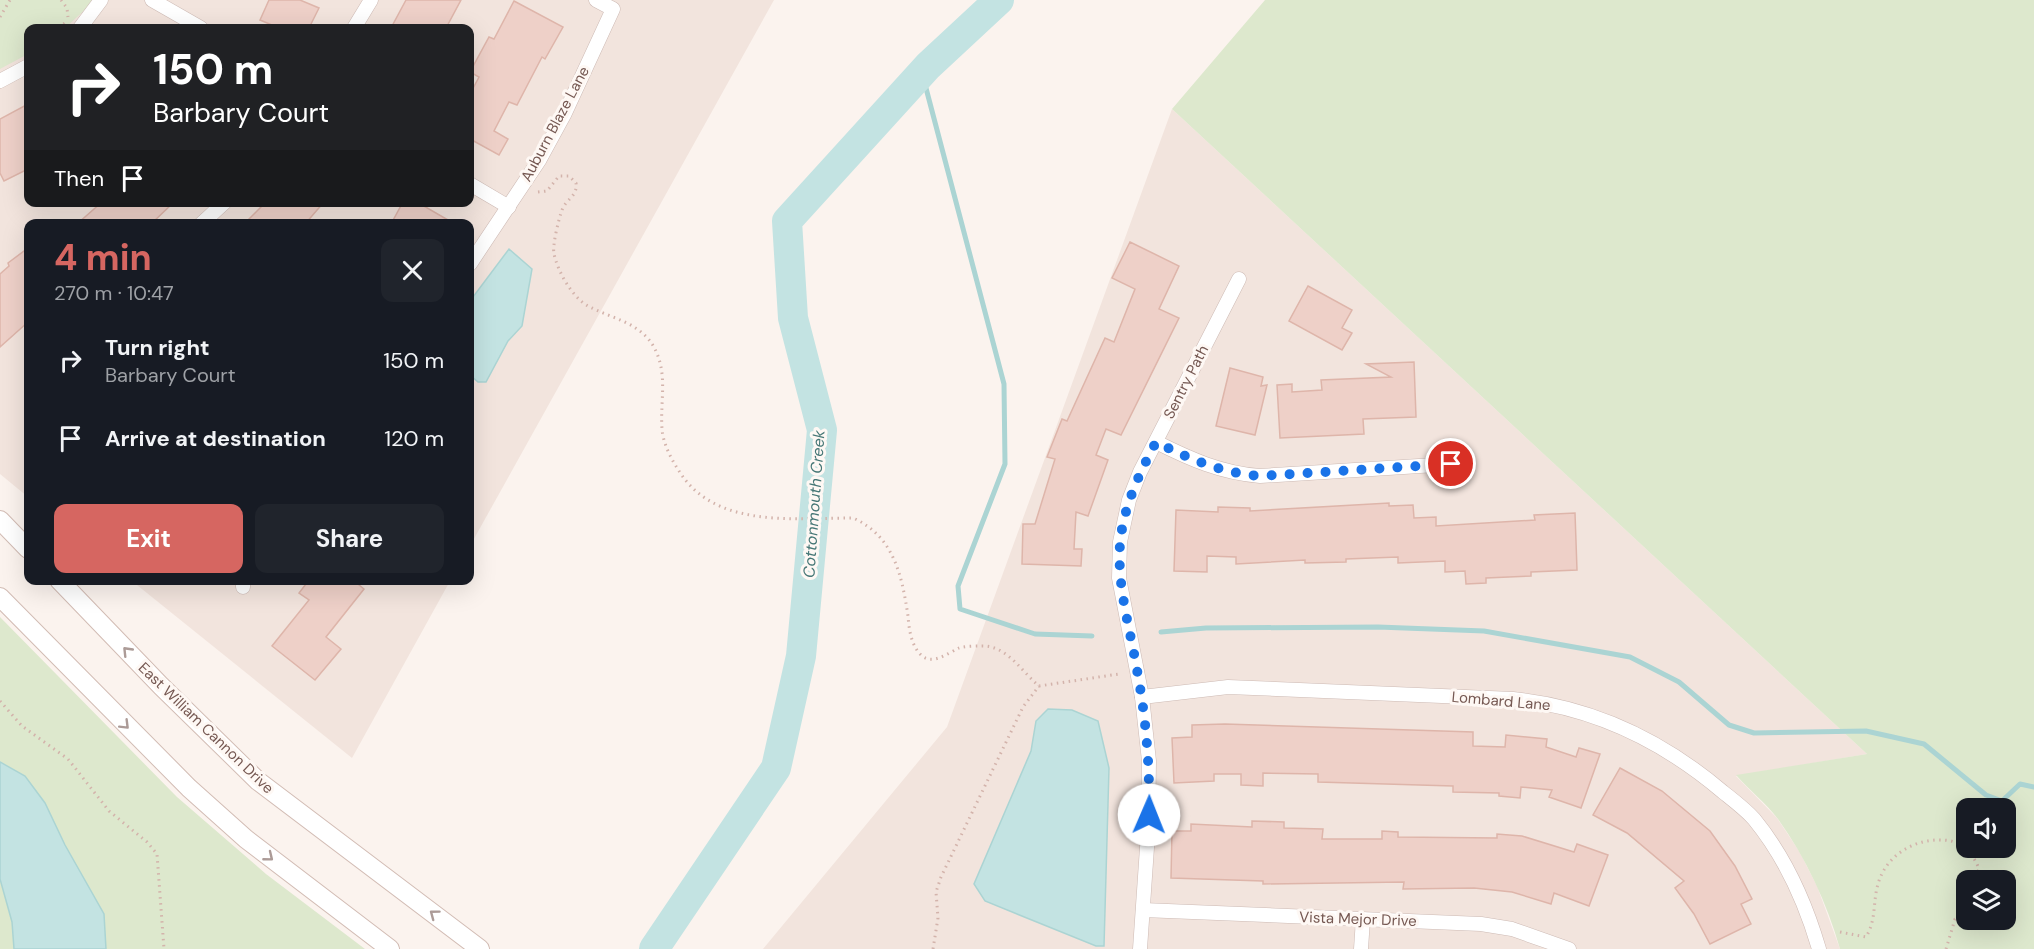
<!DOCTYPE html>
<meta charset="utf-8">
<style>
:root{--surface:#171b24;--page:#20242c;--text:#f1f3f6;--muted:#9ea1a6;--accent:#d66661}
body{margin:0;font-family:"DM Sans",sans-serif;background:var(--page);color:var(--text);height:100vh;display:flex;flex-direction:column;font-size:22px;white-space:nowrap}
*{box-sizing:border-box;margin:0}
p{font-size:20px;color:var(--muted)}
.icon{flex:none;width:33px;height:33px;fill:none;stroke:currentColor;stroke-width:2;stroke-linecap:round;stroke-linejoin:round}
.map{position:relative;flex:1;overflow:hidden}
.panel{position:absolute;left:24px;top:219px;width:450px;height:366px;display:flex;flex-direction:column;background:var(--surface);border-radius:12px;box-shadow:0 6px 24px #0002}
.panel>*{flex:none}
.guide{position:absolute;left:24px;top:24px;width:450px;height:183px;border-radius:12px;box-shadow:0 6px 24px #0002;background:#202124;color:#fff;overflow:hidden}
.controls{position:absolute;left:1956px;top:798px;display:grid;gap:12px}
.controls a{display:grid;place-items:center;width:60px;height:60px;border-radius:12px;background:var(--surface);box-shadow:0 6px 24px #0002;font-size:30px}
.pin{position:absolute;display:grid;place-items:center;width:51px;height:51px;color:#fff;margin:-26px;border:3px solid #fff;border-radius:50%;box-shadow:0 2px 6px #0007}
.me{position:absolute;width:66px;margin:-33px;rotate:1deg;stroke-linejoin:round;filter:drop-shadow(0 0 4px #0008)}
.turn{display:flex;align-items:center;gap:21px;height:126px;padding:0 30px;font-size:27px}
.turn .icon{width:78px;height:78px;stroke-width:2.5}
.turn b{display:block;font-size:42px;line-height:51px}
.then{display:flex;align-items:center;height:57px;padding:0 30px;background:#0003;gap:12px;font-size:22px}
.round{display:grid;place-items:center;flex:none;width:63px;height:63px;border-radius:12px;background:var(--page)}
.headline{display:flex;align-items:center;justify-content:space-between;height:102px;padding:0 30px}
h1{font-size:36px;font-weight:700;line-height:45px;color:var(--accent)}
.button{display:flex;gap:12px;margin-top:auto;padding:12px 30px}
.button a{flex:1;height:69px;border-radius:12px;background:var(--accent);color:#fff;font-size:24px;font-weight:700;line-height:69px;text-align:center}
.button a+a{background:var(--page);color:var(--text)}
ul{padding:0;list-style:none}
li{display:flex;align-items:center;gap:18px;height:78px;padding:0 30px}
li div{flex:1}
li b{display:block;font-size:22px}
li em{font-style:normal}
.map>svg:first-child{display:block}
.residential{fill:#f2e4dd;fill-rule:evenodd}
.green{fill:#dde8cd;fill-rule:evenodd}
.water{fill:#c3e3e2;stroke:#abd4d3;stroke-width:1.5}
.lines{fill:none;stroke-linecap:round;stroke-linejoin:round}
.stream{stroke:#abd4d3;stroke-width:5}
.river{stroke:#c3e3e2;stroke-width:30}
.building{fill:#eed0c8;stroke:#deb5aa;stroke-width:1.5}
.street-casing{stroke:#cdbab4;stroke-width:15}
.secondary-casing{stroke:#d2bcb4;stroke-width:20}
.path{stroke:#d3b3ab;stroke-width:3;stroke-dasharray:1.5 4.5;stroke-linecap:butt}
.street{stroke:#fff;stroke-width:14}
.secondary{stroke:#fff;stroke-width:18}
.oneway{stroke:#ac9b97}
.route{stroke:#1a73e8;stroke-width:10;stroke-dasharray:0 18}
.labels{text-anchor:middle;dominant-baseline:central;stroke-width:6;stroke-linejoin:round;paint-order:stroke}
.street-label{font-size:15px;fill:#755852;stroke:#fef8f4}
.water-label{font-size:16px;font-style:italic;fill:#467776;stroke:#fef8f4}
</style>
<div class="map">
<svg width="2034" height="949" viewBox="0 0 2034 949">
<rect width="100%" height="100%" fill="#fbf3ee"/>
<g class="residential">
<path d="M0,0h774l-304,546v-322h-442v273l-28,-23zM28,28h442v174h-442z"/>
<path d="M1172,109l695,645 -131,22 41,42 22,33 18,35 23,63h-1077l184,-222z"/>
<path d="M132,581h318l-98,177z"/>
</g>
<g class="green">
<path d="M0,0h92l-4,7 -23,21h-37v26l-28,15z"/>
<path d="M1265,0h769v949h-194c-13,-46 -34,-91 -62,-130 -12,-16 -29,-29 -42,-44l131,-21 -695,-645zM1966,808h40v40h-40zM1966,880h40v40h-40z"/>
<path d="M0,617l177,180 89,77 99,75h-365z"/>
</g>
<g class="water">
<path d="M509,249l23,20 -10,57 -14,15 -22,41h-8l-8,-7v-74z"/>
<path d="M1048,709l24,1 26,11 11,47 -5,178h-8l-111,-45 -11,-17 57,-133 5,-30z"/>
<path d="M0,762l25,14 20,27 20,42 39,69 2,35h-92l-2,-27 -12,-43z"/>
</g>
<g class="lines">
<g class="stream">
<path d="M922,73l82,311 1,80 -47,122 2,23 75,25 57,2"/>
<path d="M1161,632l45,-4 172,-1 106,4 146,26 49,25 50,43 25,8 112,-2 58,13 62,51 16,6 18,-17 14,3"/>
</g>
<path class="river" d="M654,949l122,-181 25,-112 21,-226 -29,-112 -6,-97 141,-155 71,-66"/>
</g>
<g class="building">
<path d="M269,0h31l19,8 -10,20h-30l-19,-8z"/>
<path d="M406,0h55l-15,28h-55z"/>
<path d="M514,1l49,26 -18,32 -3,-2 -25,48 -8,-3 -15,29 14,8 -9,16 -29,-16v-45l9,-17 -9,-5 19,-35 5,2z"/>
<path d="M28,104v65l-24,12 -4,-8v-54z"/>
<path d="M102,202h72l-23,22h-74z"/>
<path d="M266,202h58l-19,22h-61z"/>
<path d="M403,202h14l38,22h-64z"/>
<path d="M1130,242l49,24 -20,43 20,9 -58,117 -15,-6 -10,26 12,5 -20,56 -12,-4 -2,37h8l-1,17 -59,-2 1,-40h12l20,-65 -8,-2 15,-38 5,2 38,-83 9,4 21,-53 -23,-11z"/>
<path d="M28,248v74l-28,25v-73l9,-8 -1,-3z"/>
<path d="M1308,286l44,24 -10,18 10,5 -10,17 -53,-29z"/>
<path d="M1414,362l2,55 -53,2 1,15 -84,4 -3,-53 15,-1v8l30,-2 -1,-10 70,-3 -25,-13z"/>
<path d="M1230,368l33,9 -2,9 6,-1 -12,50 -39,-9z"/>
<path d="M1389,503v3l24,-1 1,13 22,-1v9l99,-6 -1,-5 41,-2 2,57 -46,2v4l-45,2v5l-20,1 -1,-13 -20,1v-11l-47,2v-6l-52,2v3l-41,1v-3l-69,4v-7l-29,-1v16l-33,-1 2,-61 42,2v-5l32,1v3z"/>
<path d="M309,580h44l11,9 -38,48 15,12 -26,31 -43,-34 37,-46 -10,-7z"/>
<path d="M1225,724l248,8v14l32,1 1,-12 41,4 -1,8 30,10 3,-9 21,6 -19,54 -32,-11 3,-7 -31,-3 -1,11 -21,-2v-3l-46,-1v-6l-135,-4v-8l-55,-1v13l-22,-1v-11h-27v7l-40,2 -2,-45 20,-1v-12z"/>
<path d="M1620,768l42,23 48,40 25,35 17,33 -11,5 10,20 -41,20 -16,-30 -19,-26 9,-7 -57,-48 -34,-18z"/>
<path d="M1252,821l32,1v6l39,1 -1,10h60v-8l16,1v5l99,1v-4l25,2 52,16 3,-8 31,11 -19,51 -35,-13 -3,11 -39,-12 -38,-4 -71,1 1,-7 -141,2v-3l-92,-3 1,-47h19v-7l61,3z"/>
</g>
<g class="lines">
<defs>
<g id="street">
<path d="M152,0l49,28"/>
<path d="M80,28l21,-28"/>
<path d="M354,28l17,-28"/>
<path d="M0,81l28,-15"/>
<path d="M470,184l39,23"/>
<path d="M201,224l24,-22"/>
<path d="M470,264l70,-105 24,-44 49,-106 -17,-9"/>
<path d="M1156,442c34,17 65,31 104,34l191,-12"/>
<path d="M243,580v7"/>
<path d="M1142,697l86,-10 285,12c79,8 150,42 210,93 10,8 22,17 31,27 32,39 51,82 65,130"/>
<path d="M1143,910l338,14 31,5 57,20"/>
<path d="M1140,949l8,-116 1,-72 -7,-64 -23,-119 1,-36 9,-42 11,-28 99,-193"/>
<path d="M1361,949l2,-30"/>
</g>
<g id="secondary">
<path d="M0,520l28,29"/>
<path d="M59,580l102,106 97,95 222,168"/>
<path d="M0,597l189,191 57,51 144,110"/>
</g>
</defs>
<use href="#street" class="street-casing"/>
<use href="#secondary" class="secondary-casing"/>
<g class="path">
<path d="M61,0l6,8 1,9"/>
<path d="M0,17l10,-17"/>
<path d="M59,28l8,-7"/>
<path d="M538,192l9,-1 12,-15h10l7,7c2,13 -10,16 -14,27 -3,8 -10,36 -8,44 4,18 18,43 34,52 24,13 53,16 67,43 13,27 5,51 7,80 1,14 9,30 17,42 36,58 115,47 174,47 41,18 49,58 55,98 1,13 3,29 13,39 11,11 27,-2 38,-7 6,-2 15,-2 22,-2 26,-1 40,25 58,40l80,-12"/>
<path d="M0,701l22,25 46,33 41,52 38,31 10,12 7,95"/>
<path d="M1840,932l26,5c10,-17 7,-32 11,-49 7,-34 42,-53 74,-47 13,3 24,16 28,28l-6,11"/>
<path d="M933,949l5,-31 -2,-26 5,-15 82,-170 16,-21"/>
<path d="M1946,949l9,-30 11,-7"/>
</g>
<use href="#street" class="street"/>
<use href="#secondary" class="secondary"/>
</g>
<defs><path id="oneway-chevron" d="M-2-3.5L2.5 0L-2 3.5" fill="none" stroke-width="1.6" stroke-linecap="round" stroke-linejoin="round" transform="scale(1.5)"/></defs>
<g class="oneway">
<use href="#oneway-chevron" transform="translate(127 651) rotate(-134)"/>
<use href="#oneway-chevron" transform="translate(125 725) rotate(45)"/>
<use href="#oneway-chevron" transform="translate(269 857) rotate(39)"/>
<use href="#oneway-chevron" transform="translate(434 914) rotate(-143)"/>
</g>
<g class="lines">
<path class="route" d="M1149,815c1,-49 -3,-97 -12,-145 -7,-42 -20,-83 -17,-126 3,-36 19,-70 36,-102 34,17 65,31 104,34l191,-12"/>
</g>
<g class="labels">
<g class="street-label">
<text transform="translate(555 124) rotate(-62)">Auburn Blaze Lane</text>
<text transform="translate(1186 382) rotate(-63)">Sentry Path</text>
<text transform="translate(1501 701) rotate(5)">Lombard Lane</text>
<text transform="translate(206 728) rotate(44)">East William Cannon Drive</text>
<text transform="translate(1358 919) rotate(2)">Vista Mejor Drive</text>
</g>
<g class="water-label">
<text transform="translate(814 504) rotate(-86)">Cottonmouth Creek</text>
</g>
</g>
</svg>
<div class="controls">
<a><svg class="icon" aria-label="sound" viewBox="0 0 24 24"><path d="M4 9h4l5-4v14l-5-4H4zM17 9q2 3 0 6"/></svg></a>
<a><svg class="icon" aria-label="layers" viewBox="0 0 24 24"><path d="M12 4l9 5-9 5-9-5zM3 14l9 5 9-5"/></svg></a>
</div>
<div class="pin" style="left:1451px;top:464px;background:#d93025"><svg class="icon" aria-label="arrive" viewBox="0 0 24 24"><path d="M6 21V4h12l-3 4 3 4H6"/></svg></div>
<svg class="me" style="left:1149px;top:815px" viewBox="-20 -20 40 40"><circle r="19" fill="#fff"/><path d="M0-13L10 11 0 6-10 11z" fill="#1a73e8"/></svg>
<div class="guide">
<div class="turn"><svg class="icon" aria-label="right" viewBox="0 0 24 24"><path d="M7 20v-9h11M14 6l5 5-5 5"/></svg><div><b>150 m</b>Barbary Court</div></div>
<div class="then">Then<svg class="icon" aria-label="arrive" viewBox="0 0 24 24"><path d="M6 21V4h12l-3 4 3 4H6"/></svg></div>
</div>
<section class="panel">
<div class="headline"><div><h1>4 min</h1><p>270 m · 10:47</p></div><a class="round"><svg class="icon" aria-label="close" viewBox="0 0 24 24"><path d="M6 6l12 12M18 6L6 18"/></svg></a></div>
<ul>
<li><svg class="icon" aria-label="right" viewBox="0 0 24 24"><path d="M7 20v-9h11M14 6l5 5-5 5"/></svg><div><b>Turn right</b><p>Barbary Court</p></div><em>150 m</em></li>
<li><svg class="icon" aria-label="arrive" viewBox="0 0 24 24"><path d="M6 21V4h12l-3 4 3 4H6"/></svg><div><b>Arrive at destination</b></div><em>120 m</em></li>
</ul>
<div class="button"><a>Exit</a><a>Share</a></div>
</section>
</div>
